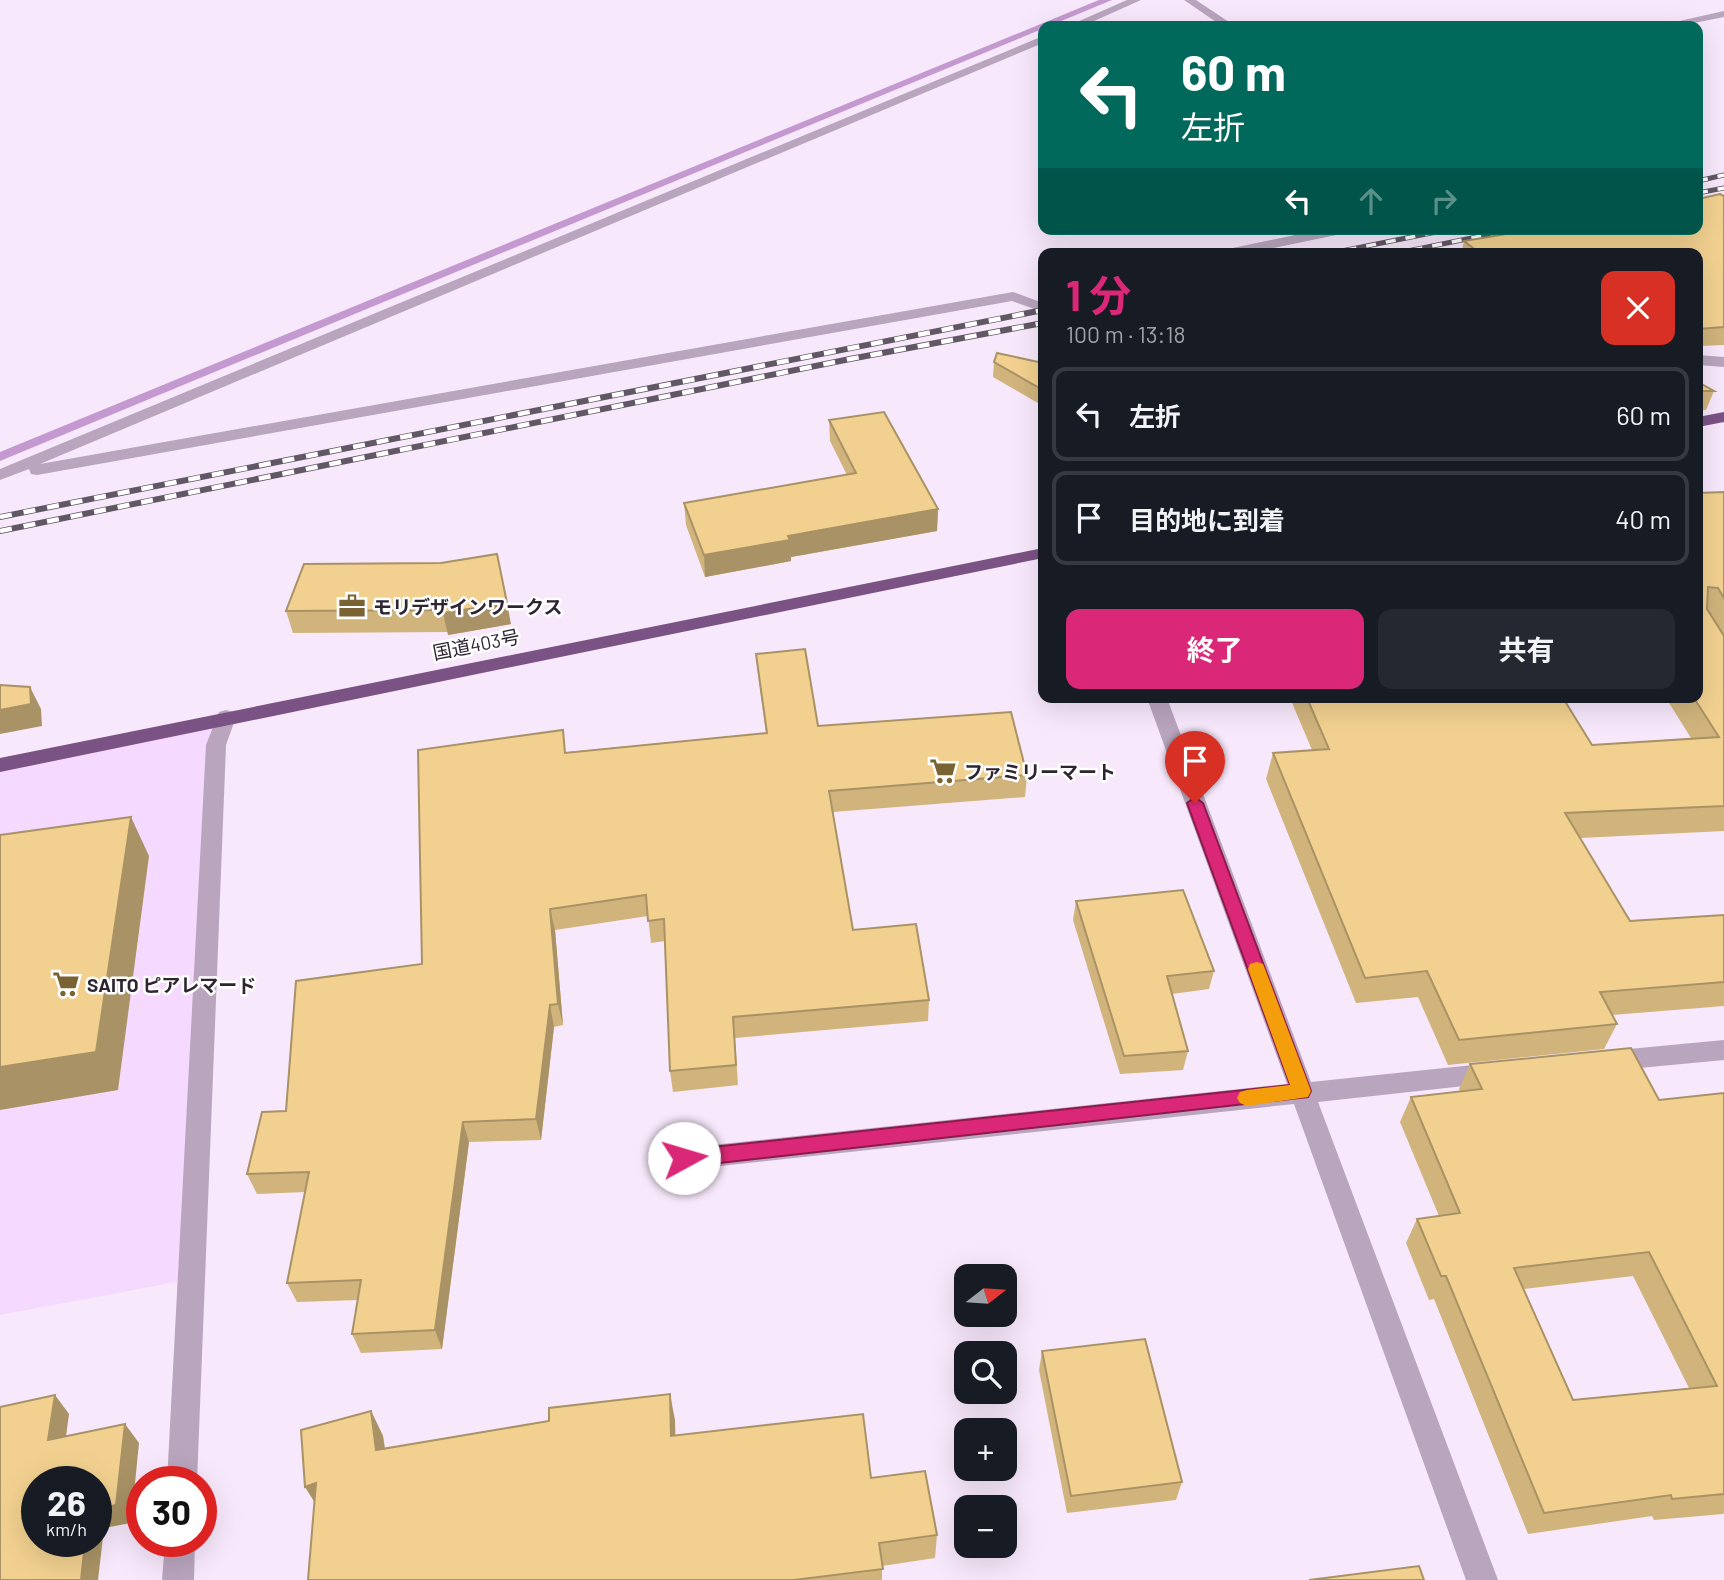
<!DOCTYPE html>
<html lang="ja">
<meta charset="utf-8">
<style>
:root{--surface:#171b24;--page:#242831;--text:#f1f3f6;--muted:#9ea1a6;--line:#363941;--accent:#db2777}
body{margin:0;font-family:Barlow,"Noto Sans JP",sans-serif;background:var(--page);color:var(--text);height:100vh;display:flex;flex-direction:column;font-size:26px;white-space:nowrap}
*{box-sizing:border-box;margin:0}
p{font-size:23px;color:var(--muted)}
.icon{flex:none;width:38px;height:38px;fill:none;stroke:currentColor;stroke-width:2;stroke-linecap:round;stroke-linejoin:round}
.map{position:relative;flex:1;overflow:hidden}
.panel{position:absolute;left:1038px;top:248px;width:665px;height:455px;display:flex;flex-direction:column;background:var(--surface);border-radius:14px;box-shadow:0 7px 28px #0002}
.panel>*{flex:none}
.hud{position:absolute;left:1038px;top:21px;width:665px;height:214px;border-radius:14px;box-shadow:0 7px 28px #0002;background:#00695c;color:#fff;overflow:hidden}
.needle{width:46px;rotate:73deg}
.controls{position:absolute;left:954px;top:1264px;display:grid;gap:14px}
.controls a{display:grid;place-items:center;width:63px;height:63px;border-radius:14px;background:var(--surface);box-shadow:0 7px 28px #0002;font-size:35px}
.speed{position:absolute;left:21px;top:1466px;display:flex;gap:14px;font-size:35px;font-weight:700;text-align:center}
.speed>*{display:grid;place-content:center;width:91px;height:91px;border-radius:50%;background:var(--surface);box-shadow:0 7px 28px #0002;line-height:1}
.speed small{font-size:18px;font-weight:400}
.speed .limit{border:10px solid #d22;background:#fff;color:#111}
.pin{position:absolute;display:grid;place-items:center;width:60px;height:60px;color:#fff;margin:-72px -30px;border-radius:50% 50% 50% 0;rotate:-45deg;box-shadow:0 0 7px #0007}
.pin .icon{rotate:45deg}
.me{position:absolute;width:77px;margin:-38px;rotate:84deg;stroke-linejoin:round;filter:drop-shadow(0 0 5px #0008)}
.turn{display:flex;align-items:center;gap:24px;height:147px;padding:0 28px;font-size:32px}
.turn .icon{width:91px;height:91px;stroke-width:2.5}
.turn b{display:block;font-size:49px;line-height:60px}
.lanes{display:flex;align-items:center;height:66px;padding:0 28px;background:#0003;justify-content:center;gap:35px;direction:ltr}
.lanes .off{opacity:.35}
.round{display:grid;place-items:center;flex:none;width:74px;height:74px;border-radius:14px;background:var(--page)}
.headline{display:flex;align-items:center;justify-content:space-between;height:119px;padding:0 28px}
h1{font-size:42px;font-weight:700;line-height:52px;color:var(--accent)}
.button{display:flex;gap:14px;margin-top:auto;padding:14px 28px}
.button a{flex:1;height:80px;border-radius:14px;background:var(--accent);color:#fff;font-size:28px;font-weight:700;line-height:80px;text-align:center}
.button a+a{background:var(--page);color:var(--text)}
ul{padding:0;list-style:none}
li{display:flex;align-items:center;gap:21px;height:94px;margin:0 14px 10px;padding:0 14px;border:4px solid var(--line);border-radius:14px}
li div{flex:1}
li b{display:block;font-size:26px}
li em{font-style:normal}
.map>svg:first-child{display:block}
.built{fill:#f6d9fe}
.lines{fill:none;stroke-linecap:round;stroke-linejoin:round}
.stream{fill:#c499d0;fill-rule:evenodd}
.minor{fill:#b9a5be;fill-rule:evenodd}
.highway{fill:#7a5284;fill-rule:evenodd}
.rail-far1-casing{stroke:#625765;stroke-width:5}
.rail-casing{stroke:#625765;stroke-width:6}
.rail-far1{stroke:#fff;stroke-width:3.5;stroke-dasharray:10;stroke-linecap:butt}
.rail{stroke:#fff;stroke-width:4.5;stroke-dasharray:12;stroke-linecap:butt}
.wall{fill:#d0b47c;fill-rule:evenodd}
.shaded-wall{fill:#a99265}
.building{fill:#f2d190;stroke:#a99265;stroke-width:2;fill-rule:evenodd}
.route{fill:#db2777;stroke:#8e194d;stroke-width:2}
.slow{fill:#f59e0b}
.labels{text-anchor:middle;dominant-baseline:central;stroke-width:5;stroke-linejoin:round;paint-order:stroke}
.poi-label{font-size:19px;font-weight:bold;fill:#2f2531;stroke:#fff;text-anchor:start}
.street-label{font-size:19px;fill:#2f2531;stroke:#fff}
</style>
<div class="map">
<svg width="1724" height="1580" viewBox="0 0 1724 1580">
<rect width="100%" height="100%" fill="#f7e8fb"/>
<path class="built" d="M226,717l-34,562 -192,36v-550z"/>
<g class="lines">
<path class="stream" d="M1099,0h13l-1112,461v-9z"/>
<g class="minor">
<path d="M1127,0h14l-58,26h-15z"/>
<path d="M1184,0h12l39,26h-13z"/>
<path d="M1724,11v6l-45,9h-22z"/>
<path d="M1043,36v7l-1003,421 973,-172 30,11v9l-31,-11 -975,174 -6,-1 -2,-5 -29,11v-11z"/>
<path d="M1324,229h29l-7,4 -101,21h-29l7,-4z"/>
<path d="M1698,355l26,2v10l-26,-2z"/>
<path d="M1147,698h20l144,384 181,-19 9,3 3,7 -3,7 -9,3 -174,19 180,478h-32l-172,-476 -610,66 -9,-3 -4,-8 4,-8 9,-3 603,-64z"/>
<path d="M226,710l7,2 3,5 -10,28 -29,737h-30l39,-737 13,-33z"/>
<path d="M1724,1040v20l-116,11 -9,-3 -3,-7 3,-7 9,-3z"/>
<path d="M165,1542h30l-1,38h-32z"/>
</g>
<g class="highway">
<path d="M1724,412v10l-26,5v-10z"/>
<path d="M1043,548v10l-1043,214v-14z"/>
</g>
<defs>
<g id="rail-far1">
<path d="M1698,181l26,-6"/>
<path d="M1698,193l26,-5"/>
<path d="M1327,254l124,-25"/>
<path d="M1393,254l123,-25"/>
</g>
<g id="rail">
<path d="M0,517l1043,-207"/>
<path d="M0,531l850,-172 193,-36"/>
</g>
</defs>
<use href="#rail-far1" class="rail-far1-casing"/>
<use href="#rail" class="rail-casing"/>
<use href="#rail-far1" class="rail-far1"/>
<use href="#rail" class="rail"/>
</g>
<g class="wall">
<path d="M1724,196v149l-26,1v-92h-237l3,-13 51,-8 -5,-4h188z"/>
<path d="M994,362l49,1v43l-50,-29z"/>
<path d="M1698,382l16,9 -8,19h-8z"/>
<path d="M829,420l109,89 -1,22 -146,26v4l-86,16 -19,-52 -2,-22 163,-28 -17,-34z"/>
<path d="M1724,492v339l-144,7 50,83 94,-6v91l-112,9 5,9 -13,25 -156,16 -30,-68 -62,6 -90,-224 7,-26 39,-3 -22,-52h273l29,47 99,-7 -25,-40h32v-205z"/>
<path d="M304,564l207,60 -63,11v-3l-155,1 -7,-22z"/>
<path d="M756,654l62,72 209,49 -2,22 -192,15 20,118 76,70 -1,21 -193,17 3,47 -65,7 -3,-21 -5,-130 -14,2 -3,-27 -93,14 8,95 -9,2 -13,113 -72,2 -27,207 -81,4 -9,-19 6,-34 -61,2 -10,-19 18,-91 -48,2 -10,-20 39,-63 136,-147 145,-212 199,-19 -8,-58z"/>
<path d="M1076,901l138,70 -5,18 -37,5 16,57 -5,19 -63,4 -47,-154z"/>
<path d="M1470,1064l189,36 65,-7v420l-1,1 -69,6 -2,-4 -124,18 -94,-235 -5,1 -23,-57 11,-24 22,-3 -39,-94 11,-25 49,-6 -1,-2zM1633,1276l56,112 -116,12 -49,-111z"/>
<path d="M1042,1351l140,131 -6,18 -109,13 -28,-143z"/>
<path d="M371,1411l12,25 2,12 290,-28v16l196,42 66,57 -2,23 -53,8v14h-574z"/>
</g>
<g class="shaded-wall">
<path d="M938,509l-1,22 -146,26v4l-86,16 -1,-22 84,-19z"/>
<path d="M507,603l4,21 -63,11 -5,-22z"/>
<path d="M30,687l11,22 1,17 -42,8v-24z"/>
<path d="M131,817l18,39 -31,234 -118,20v-43z"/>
<path d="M550,909l5,21 8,95 -5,-21z"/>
<path d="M550,1005l4,22 -13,113 -5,-21z"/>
<path d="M463,1122l6,20 -27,207 -7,-19z"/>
<path d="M670,1394l5,26 1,41 -5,-25z"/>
<path d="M55,1395l14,19 -6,45 -15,-19z"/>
<path d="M371,1411l12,25 5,39 -12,-25z"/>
<path d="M125,1424l14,19 -8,80 -27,5 -6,52h-17l4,-38h11v-33z"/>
<path d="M316,1483l4,28 -15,-24z"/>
</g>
<g class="building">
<path d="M1720,194l4,2v131l-26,2v-75h-217l-17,-13 72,-12h162v-30z"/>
<path d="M997,353l46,10v27l-49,-28z"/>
<path d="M1698,382l16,9h-16z"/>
<path d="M884,412l54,97 -150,27 2,4 -86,15 -20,-52 172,-30 -27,-53z"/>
<path d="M1724,492v106l-6,-10 -10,-1 -1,22 17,27v170l-159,7 65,108 94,-6v67l-124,10 17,32 -158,16 -32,-69 -62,7 -92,-225 56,-4 -22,-51h256l29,47 127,-8 -25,-39h4v-205z"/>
<path d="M497,554l10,49 -64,10v-3l-157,1 18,-47 137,-1z"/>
<path d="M805,649l13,77 193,-14 16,63 -198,16 24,139 63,-6 13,76 -196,17 3,48 -66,6 -6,-152 -16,2 -2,-26 -96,14 8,95 -8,1 -14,114 -73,3 -28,208 -83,4 9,-54 -74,3 22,-111 -62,2 15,-62 24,-1 10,-130 126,-17 -4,-214 145,-20 2,23 202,-20 -11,-79z"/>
<path d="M0,685l30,2 1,17 -31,6z"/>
<path d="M131,817l-35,235 -96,15v-232z"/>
<path d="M1183,890l31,81 -47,5 21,75 -64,5 -48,-155z"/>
<path d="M1631,1048l28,52 65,-7v401l-52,5 -1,-4 -127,18 -98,-237h-5l-24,-57 43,-6 -49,-116 71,-8 -12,-25zM1649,1252l68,134 -144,14 -59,-132z"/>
<path d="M1145,1339l37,143 -111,14 -29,-145z"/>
<path d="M670,1394l1,42 192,-22 8,64 54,-7 12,64 -58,8 4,26 -89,11h-486l8,-97 -11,4 -4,-57 70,-19 5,39 173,-29v-13z"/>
<path d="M55,1395l-7,45 77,-16 -9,81 -20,4v-27h-59v60h48l-4,38h-81v-173z"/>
<path d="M1419,1566l5,14h-115z"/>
</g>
<path class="route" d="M1195,797l8,6 108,288 -3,6 -624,70 -6,-3 -3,-6 3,-5 6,-3 606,-65 -103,-282z"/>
<path class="slow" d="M1257,962l6,2 2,5 46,122 -3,6 -61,9 -7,-3 -3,-5 3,-6 7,-2 43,-5 -42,-116 2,-5z"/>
<defs>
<symbol id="office-bare" viewBox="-9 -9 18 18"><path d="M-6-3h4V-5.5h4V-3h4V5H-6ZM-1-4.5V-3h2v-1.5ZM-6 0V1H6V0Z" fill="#7a6333" stroke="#fff" stroke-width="2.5" paint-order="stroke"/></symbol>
<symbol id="supermarket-bare" viewBox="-9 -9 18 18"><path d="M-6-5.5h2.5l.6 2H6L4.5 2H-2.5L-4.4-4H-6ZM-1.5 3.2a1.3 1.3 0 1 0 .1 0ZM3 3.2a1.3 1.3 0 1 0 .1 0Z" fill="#7a6333" stroke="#fff" stroke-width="2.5" paint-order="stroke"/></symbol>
</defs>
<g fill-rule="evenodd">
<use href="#office-bare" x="333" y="587" width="38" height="38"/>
<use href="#supermarket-bare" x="924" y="752" width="38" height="38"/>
<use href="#supermarket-bare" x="47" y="965" width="38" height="38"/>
</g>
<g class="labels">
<g class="poi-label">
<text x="373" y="606">モリデザインワークス</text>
<text x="964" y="771">ファミリーマート</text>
<text x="87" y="984">SAITO ピアレマード</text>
</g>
<g class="street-label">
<text transform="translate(476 644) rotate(-11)">国道403号</text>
</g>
</g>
</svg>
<div class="controls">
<a><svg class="needle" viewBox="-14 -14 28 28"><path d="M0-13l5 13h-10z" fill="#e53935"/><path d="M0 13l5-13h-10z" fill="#9ea1a6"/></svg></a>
<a><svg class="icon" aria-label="search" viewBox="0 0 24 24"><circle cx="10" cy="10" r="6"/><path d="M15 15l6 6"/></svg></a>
<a>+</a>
<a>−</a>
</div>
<div class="speed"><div>26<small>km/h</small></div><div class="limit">30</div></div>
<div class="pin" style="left:1195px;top:803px;background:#d93025"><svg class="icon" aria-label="arrive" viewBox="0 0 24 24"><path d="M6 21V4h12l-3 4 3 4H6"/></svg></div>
<svg class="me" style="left:684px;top:1158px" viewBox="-20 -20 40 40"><circle r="19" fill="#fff"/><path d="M0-13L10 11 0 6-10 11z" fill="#db2777"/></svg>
<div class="hud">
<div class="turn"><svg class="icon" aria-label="left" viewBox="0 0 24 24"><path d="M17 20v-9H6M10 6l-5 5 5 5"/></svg><div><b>60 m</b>左折</div></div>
<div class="lanes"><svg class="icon" aria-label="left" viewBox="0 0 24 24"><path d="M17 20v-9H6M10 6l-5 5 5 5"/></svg><svg class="icon off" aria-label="ahead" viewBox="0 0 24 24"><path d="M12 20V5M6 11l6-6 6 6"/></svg><svg class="icon off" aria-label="right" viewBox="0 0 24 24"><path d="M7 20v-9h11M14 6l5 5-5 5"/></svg></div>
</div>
<section class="panel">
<div class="headline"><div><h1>1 分</h1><p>100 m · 13:18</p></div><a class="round" style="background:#d93025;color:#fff"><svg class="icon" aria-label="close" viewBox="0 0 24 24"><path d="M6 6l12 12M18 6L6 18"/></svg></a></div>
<ul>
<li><svg class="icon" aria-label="left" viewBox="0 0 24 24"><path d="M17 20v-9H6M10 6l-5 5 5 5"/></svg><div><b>左折</b></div><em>60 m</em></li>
<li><svg class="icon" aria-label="arrive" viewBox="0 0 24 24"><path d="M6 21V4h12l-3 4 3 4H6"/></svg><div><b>目的地に到着</b></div><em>40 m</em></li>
</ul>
<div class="button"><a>終了</a><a>共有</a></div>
</section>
</div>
